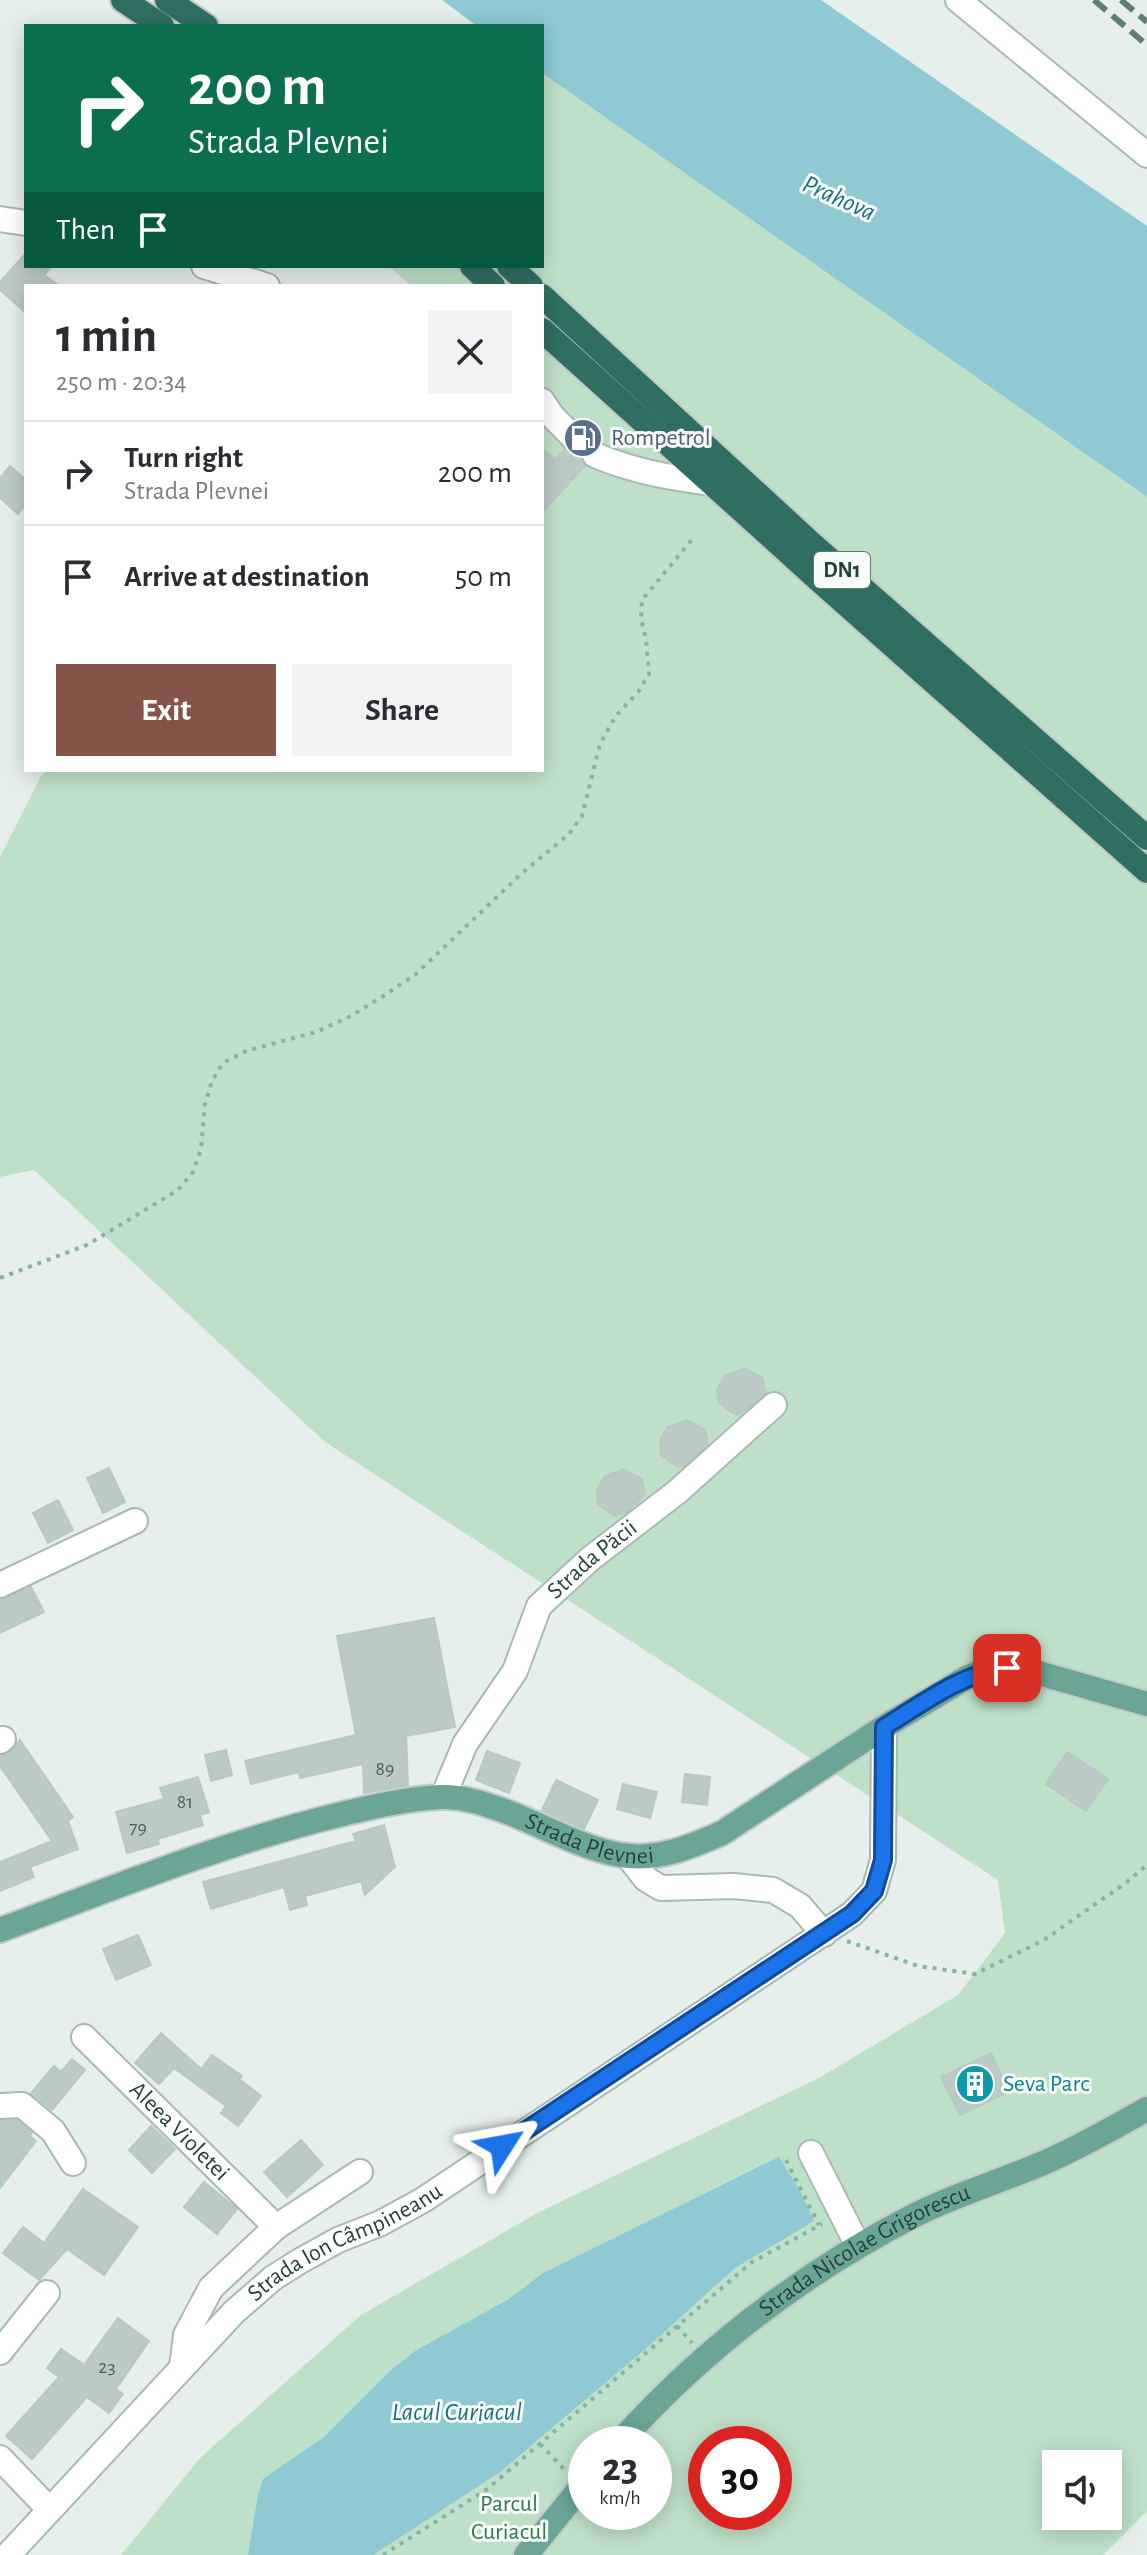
<!DOCTYPE html>
<meta charset="utf-8">
<style>
:root{--surface:#fff;--page:#f2f2f3;--text:#2b2b33;--muted:#7c7c81;--line:#e1e1e2;--accent:#855347}
body{margin:0;font-family:"Alegreya Sans",sans-serif;background:var(--page);color:var(--text);height:100vh;display:flex;flex-direction:column;font-size:30px;white-space:nowrap}
*{box-sizing:border-box;margin:0}
p{font-size:26px;color:var(--muted)}
.icon{flex:none;width:44px;height:44px;fill:none;stroke:currentColor;stroke-width:2;stroke-linecap:round;stroke-linejoin:round}
.map{position:relative;flex:1;overflow:hidden}
.drawer{position:absolute;left:24px;top:284px;width:520px;height:488px;display:flex;flex-direction:column;background:var(--surface);border-radius:0px;box-shadow:0 4px 20px #0003}
.drawer>*{flex:none}
.guide{position:absolute;left:24px;top:24px;width:520px;height:244px;border-radius:0px;box-shadow:0 4px 20px #0003;background:#0b6e4f;color:#fff;overflow:hidden}
.tools{position:absolute;left:1042px;top:2450px;display:grid;gap:16px}
.tools a{display:grid;place-items:center;width:80px;height:80px;border-radius:0px;background:var(--surface);box-shadow:0 4px 20px #0003;font-size:40px}
.speed{position:absolute;left:568px;top:2426px;display:flex;gap:16px;font-size:40px;font-weight:700;text-align:center}
.speed>*{display:grid;place-content:center;width:104px;height:104px;border-radius:50%;background:var(--surface);box-shadow:0 4px 20px #0003;line-height:1}
.speed small{font-size:20px;font-weight:400}
.speed .limit{border:12px solid #d22;background:#fff;color:#111}
.pin{position:absolute;display:grid;place-items:center;width:68px;height:68px;color:#fff;margin:-34px;border-radius:16px;box-shadow:0 4px 12px #0006}
.me{position:absolute;width:88px;margin:-44px;rotate:56deg;stroke-linejoin:round;filter:drop-shadow(0 0 6px #0008)}
.turn{display:flex;align-items:center;gap:28px;height:168px;padding:0 32px;font-size:36px}
.turn .icon{width:104px;height:104px;stroke-width:2.5}
.turn b{display:block;font-size:56px;line-height:68px}
.then{display:flex;align-items:center;height:76px;padding:0 32px;background:#0003;gap:16px;font-size:30px}
.round{display:grid;place-items:center;flex:none;width:84px;height:84px;border-radius:0px;background:var(--page)}
.overview{display:flex;align-items:center;justify-content:space-between;height:136px;padding:0 32px}
h1{font-size:48px;font-weight:700;line-height:60px}
.action{display:flex;gap:16px;margin-top:auto;padding:16px 32px}
.action a{flex:1;height:92px;border-radius:0px;background:var(--accent);color:#fff;font-size:32px;font-weight:700;line-height:92px;text-align:center}
.action a+a{background:var(--page);color:var(--text)}
ul{padding:0;list-style:none}
li{display:flex;align-items:center;gap:24px;height:104px;padding:0 32px;border-top:2px solid var(--line)}
li div{flex:1}
li b{display:block;font-size:30px}
li em{font-style:normal}
.map>svg:first-child{display:block}
.green{fill:#bfe0c8;fill-rule:evenodd}
.water{fill:#8ec9d4}
.building{fill:#bbcac4;stroke:#b8c9c2;stroke-width:2}
.lines{fill:none;stroke-linecap:round;stroke-linejoin:round}
.minor-casing{stroke:#a8b8b2;stroke-width:28}
.major-casing{stroke:#c2cac8;stroke-width:28}
.highway-casing{stroke:#c2cac8;stroke-width:28}
.path{stroke:#86b3a5;stroke-width:4;stroke-dasharray:4 6;stroke-linecap:butt}
.minor{stroke:#fff;stroke-width:24}
.major{stroke:#6aa596;stroke-width:24}
.highway{stroke:#2f6f62;stroke-width:24}
.rail{stroke:#5f7d75;stroke-width:6;stroke-dasharray:16 8;stroke-linecap:butt}
.route-casing{stroke:#114b97;stroke-width:20}
.route{stroke:#1a73e8;stroke-width:14}
.labels{text-anchor:middle;dominant-baseline:central;stroke-width:6;stroke-linejoin:round;paint-order:stroke}
.number-label{font-size:20px;fill:#4a645c}
.shield{fill:#f7fbf9;stroke:#637a73;stroke-width:2}
.shield-label{font-size:22px;font-weight:bold;fill:#24423a}
.service-label{font-size:24px;fill:#4e5e75;stroke:#f7fbf9;text-anchor:start}
.street-label{font-size:24px;fill:#24423a;stroke:#f7fbf9}
.culture-label{font-size:24px;fill:#0d838f;stroke:#f7fbf9;text-anchor:start}
.park-label{font-size:24px;fill:#2d7a4b;stroke:#f7fbf9}
.water-label{font-size:26px;font-style:italic;fill:#1c6f80;stroke:#f7fbf9}
</style>
<div class="map">
<svg width="1147" height="2555" viewBox="0 0 1147 2555">
<rect width="100%" height="100%" fill="#e6efeb"/>
<path class="green" d="M542,73l605,424v2014l-44,44h-982l79,-97 161,-143 176,-102 282,-135 139,-83 47,-62 -7,-53 -673,-438 -291,-272 -34,7v-320l41,-81 7,-6h494v-484h-130l-24,-20h154zM586,2444h68v68h-68zM706,2444h68v68h-68zM1056,2464h52v52h-52z"/>
<g class="water">
<path d="M442,0h379l326,226v271l-605,-424v-47h-65z"/>
<path d="M779,2157l20,32 15,32 -79,47 -85,77 -150,127 -127,83h-125l10,-60 5,-16 61,-42 67,-67 24,-19 94,-52 34,-26z"/>
</g>
<g class="building">
<path d="M26,253v13h26l-8,9 16,11h-34v27l-26,-23v-8z"/>
<path d="M542,448l13,12 10,-11 6,4 10,-2 -1,7 5,8 -43,46z"/>
<path d="M10,466l16,14v24l-8,10 -18,-16v-20z"/>
<path d="M745,1368l17,10 4,15 -23,19 -7,3 -17,-12 -2,-14 9,-14z"/>
<path d="M687,1420l18,10 3,14 -23,21 -7,2 -17,-12 -1,-15 8,-13z"/>
<path d="M109,1468l16,34 -22,11 -16,-35z"/>
<path d="M624,1469l18,10 3,15 -18,18 -12,4 -17,-12 -1,-14 8,-14z"/>
<path d="M58,1500l15,30 -25,13 -15,-30z"/>
<path d="M31,1587l13,25 -44,21v-33z"/>
<path d="M434,1618l21,109 -49,9 2,49 -44,8 -1,-29 -63,14 -1,-6 -48,12 -6,-23 111,-26 -19,-99z"/>
<path d="M20,1740l53,77 -5,4 10,28 -48,18 4,10 -34,14v-29l52,-21 -52,-75v-10l11,-5z"/>
<path d="M226,1750l6,25 -21,6 -6,-26z"/>
<path d="M487,1751l33,12 -11,30 -33,-13z"/>
<path d="M1067,1752l41,27 -22,32 -40,-27z"/>
<path d="M685,1774l25,3 -3,28 -25,-3z"/>
<path d="M198,1777l11,35 -9,3 3,10 -45,14 1,5 -32,9 -11,-41 48,-13 -4,-11z"/>
<path d="M556,1780l42,20 -14,29 -42,-19z"/>
<path d="M623,1784l34,8 -7,26 -33,-9z"/>
<path d="M384,1825l11,42 -30,28 -4,-14 -56,15 2,9 -17,5 -6,-23 -73,22 -8,-27 153,-41 -3,-7z"/>
<path d="M138,1935l13,30 -35,15 -13,-31z"/>
<path d="M161,2033l40,36 11,-14 30,21 -3,3 22,17 -23,30 -17,-13 5,-7 -52,-38 -15,16 -24,-21z"/>
<path d="M991,2053l18,39 -49,23 -19,-38z"/>
<path d="M72,2059l13,11 -33,40 -21,-17 23,-27 7,6z"/>
<path d="M17,2120l15,13 -2,3 6,5 -36,47v-67z"/>
<path d="M151,2126l24,23 -23,24 -23,-23z"/>
<path d="M301,2140l22,25 -36,32 -23,-25z"/>
<path d="M204,2182l33,27 -20,25 -33,-27z"/>
<path d="M83,2189l55,38 -34,48 -37,-26 -28,31 -36,-27 20,-26 21,16z"/>
<path d="M118,2318l31,23 -33,48 7,5 -14,19 -22,-16 -55,62 -26,-23 53,-59 -12,-9 14,-19 23,16z"/>
</g>
<g class="lines">
<defs>
<g id="minor">
<path d="M958,0l189,155"/>
<path d="M0,219l26,4"/>
<path d="M204,266l63,20"/>
<path d="M542,401l10,15 22,22"/>
<path d="M595,455c37,16 76,23 117,28"/>
<path d="M0,1585l135,-64"/>
<path d="M0,1741l3,-2"/>
<path id="s1" d="M443,1797l22,-53 50,-73 24,-65 51,-47 87,-67 97,-87"/>
<path d="M628,1856l18,23 15,9 73,-2 39,4 27,16 24,28"/>
<path id="s2" d="M84,2037l192,190 -65,61 -25,47 -4,32"/>
<path d="M0,2106l22,-1 31,26 20,32"/>
<path d="M811,2153l47,93"/>
<path d="M276,2227l84,-55"/>
<path d="M0,2352l47,-59"/>
<path d="M0,2458l49,51"/>
<path id="s3" d="M8,2555l226,-243 39,-34 27,-17 38,-21 43,-17 42,-23 429,-286 22,-23 9,-31 1,-133"/>
</g>
<g id="major">
<path id="s4" d="M0,1930c111,-41 223,-87 338,-115 33,-8 67,-16 101,-18 27,-1 52,9 76,18 34,14 78,38 114,41 33,3 64,-10 93,-23l162,-106 82,-49 20,-8h42l119,34"/>
<path id="s5" d="M618,2444c84,-94 185,-171 297,-229 43,-22 91,-35 135,-55 34,-15 65,-33 97,-51"/>
<path d="M526,2555l60,-74"/>
</g>
<g id="highway">
<path d="M123,0l39,26"/>
<path d="M167,0l39,26"/>
<path d="M472,266l21,20"/>
<path d="M509,266l22,20"/>
<path d="M542,296l271,249 334,293"/>
<path d="M542,330l278,251 327,290"/>
</g>
</defs>
<use href="#minor" class="minor-casing"/>
<use href="#major" class="major-casing"/>
<use href="#highway" class="highway-casing"/>
<g class="path">
<path d="M0,1278l87,-33 91,-55 15,-18 8,-23 4,-45 7,-23 11,-18 23,-12 70,-19 33,-15 36,-22 31,-21 105,-100 48,-40 13,-18 18,-72 15,-27 23,-25 11,-18 -3,-35 -5,-21 1,-18 52,-63"/>
<path d="M847,1941l71,25 57,8 69,-34 83,-58 20,-17"/>
<path d="M786,2160l33,65"/>
<path d="M677,2326l15,17"/>
<path d="M540,2444l26,27"/>
<path d="M383,2555l103,-65 266,-228 70,-38"/>
</g>
<use href="#minor" class="minor"/>
<use href="#major" class="major"/>
<use href="#highway" class="highway"/>
<g class="rail">
<path d="M1094,0l53,45"/>
<path d="M1121,0l26,22"/>
</g>
</g>
<g class="lines">
<defs>
<path id="route" d="M502,2146l350,-232 22,-23 9,-31 1,-133c38,-23 77,-54 123,-59"/>
</defs>
<use href="#route" class="route-casing"/>
<use href="#route" class="route"/>
</g>
<defs>
<symbol id="fuel-disc" viewBox="-11 -11 22 22"><circle r="9.5" fill="#5c6f8a" stroke="#f7fbf9"/><path d="M-5.5-6h7V0h2V4h1.3V-2.5L3-4.5l.8-.8L6-3V5H2.5V1h-1V6h-7ZM-4.2-4.7v3.2H.2V-4.7Z" fill="#fff"/></symbol>
<symbol id="building-disc" viewBox="-11 -11 22 22"><circle r="9.5" fill="#0f9aa8" stroke="#f7fbf9"/><path d="M-4-6H4V6H1V3H-1V6H-4ZM-2.5-4.3h1.7v1.8h-1.7ZM.8-4.3h1.7v1.8H.8ZM-2.5-1h1.7V.8h-1.7ZM.8-1h1.7V.8H.8Z" fill="#fff"/></symbol>
</defs>
<g fill-rule="evenodd">
<use href="#fuel-disc" x="561" y="416" width="44" height="44"/>
<use href="#building-disc" x="953" y="2062" width="44" height="44"/>
</g>
<g class="labels">
<g class="number-label">
<text x="385" y="1769">89</text>
<text x="185" y="1802">81</text>
<text x="138" y="1828">79</text>
<text x="107" y="2367">23</text>
</g>
<rect class="shield" x="814" y="552" width="56" height="36" rx="6"/>
<g class="shield-label">
<text x="842" y="570">DN1</text>
</g>
<g class="service-label">
<text x="611" y="438">Rompetrol</text>
</g>
<g class="street-label">
<text stroke="none"><textPath href="#s1" startOffset="286">Strada Păcii</textPath></text>
<text stroke="none"><textPath href="#s4" startOffset="618">Strada Plevnei</textPath></text>
<text stroke="none"><textPath href="#s2" startOffset="134">Aleea Violetei</textPath></text>
<text stroke="none"><textPath href="#s3" startOffset="464">Strada Ion Câmpineanu</textPath></text>
<text stroke="none"><textPath href="#s5" startOffset="316">Strada Nicolae Grigorescu</textPath></text>
</g>
<g class="culture-label">
<text x="1003" y="2084">Seva Parc</text>
</g>
<g class="park-label">
<text x="509" y="2504">Parcul<tspan x="509" dy="28">Curiacul</tspan></text>
</g>
<g class="water-label">
<text transform="translate(839 198) rotate(24)">Prahova</text>
<text x="457" y="2412">Lacul Curiacul</text>
</g>
</g>
</svg>
<div class="tools">
<a><svg class="icon" aria-label="sound" viewBox="0 0 24 24"><path d="M4 9h4l5-4v14l-5-4H4zM17 9q2 3 0 6"/></svg></a>
</div>
<div class="speed"><div>23<small>km/h</small></div><div class="limit">30</div></div>
<div class="pin" style="left:1007px;top:1668px;background:#d93025"><svg class="icon" aria-label="arrive" viewBox="0 0 24 24"><path d="M6 21V4h12l-3 4 3 4H6"/></svg></div>
<svg class="me" style="left:502px;top:2146px" viewBox="-20 -20 40 40"><path d="M0-17L14 15 0 8-14 15z" fill="#1a73e8" stroke="#fff" stroke-width="4"/></svg>
<div class="guide">
<div class="turn"><svg class="icon" aria-label="right" viewBox="0 0 24 24"><path d="M7 20v-9h11M14 6l5 5-5 5"/></svg><div><b>200 m</b>Strada Plevnei</div></div>
<div class="then">Then<svg class="icon" aria-label="arrive" viewBox="0 0 24 24"><path d="M6 21V4h12l-3 4 3 4H6"/></svg></div>
</div>
<section class="drawer">
<div class="overview"><div><h1>1 min</h1><p>250 m · 20:34</p></div><a class="round"><svg class="icon" aria-label="close" viewBox="0 0 24 24"><path d="M6 6l12 12M18 6L6 18"/></svg></a></div>
<ul>
<li><svg class="icon" aria-label="right" viewBox="0 0 24 24"><path d="M7 20v-9h11M14 6l5 5-5 5"/></svg><div><b>Turn right</b><p>Strada Plevnei</p></div><em>200 m</em></li>
<li><svg class="icon" aria-label="arrive" viewBox="0 0 24 24"><path d="M6 21V4h12l-3 4 3 4H6"/></svg><div><b>Arrive at destination</b></div><em>50 m</em></li>
</ul>
<div class="action"><a>Exit</a><a>Share</a></div>
</section>
</div>
